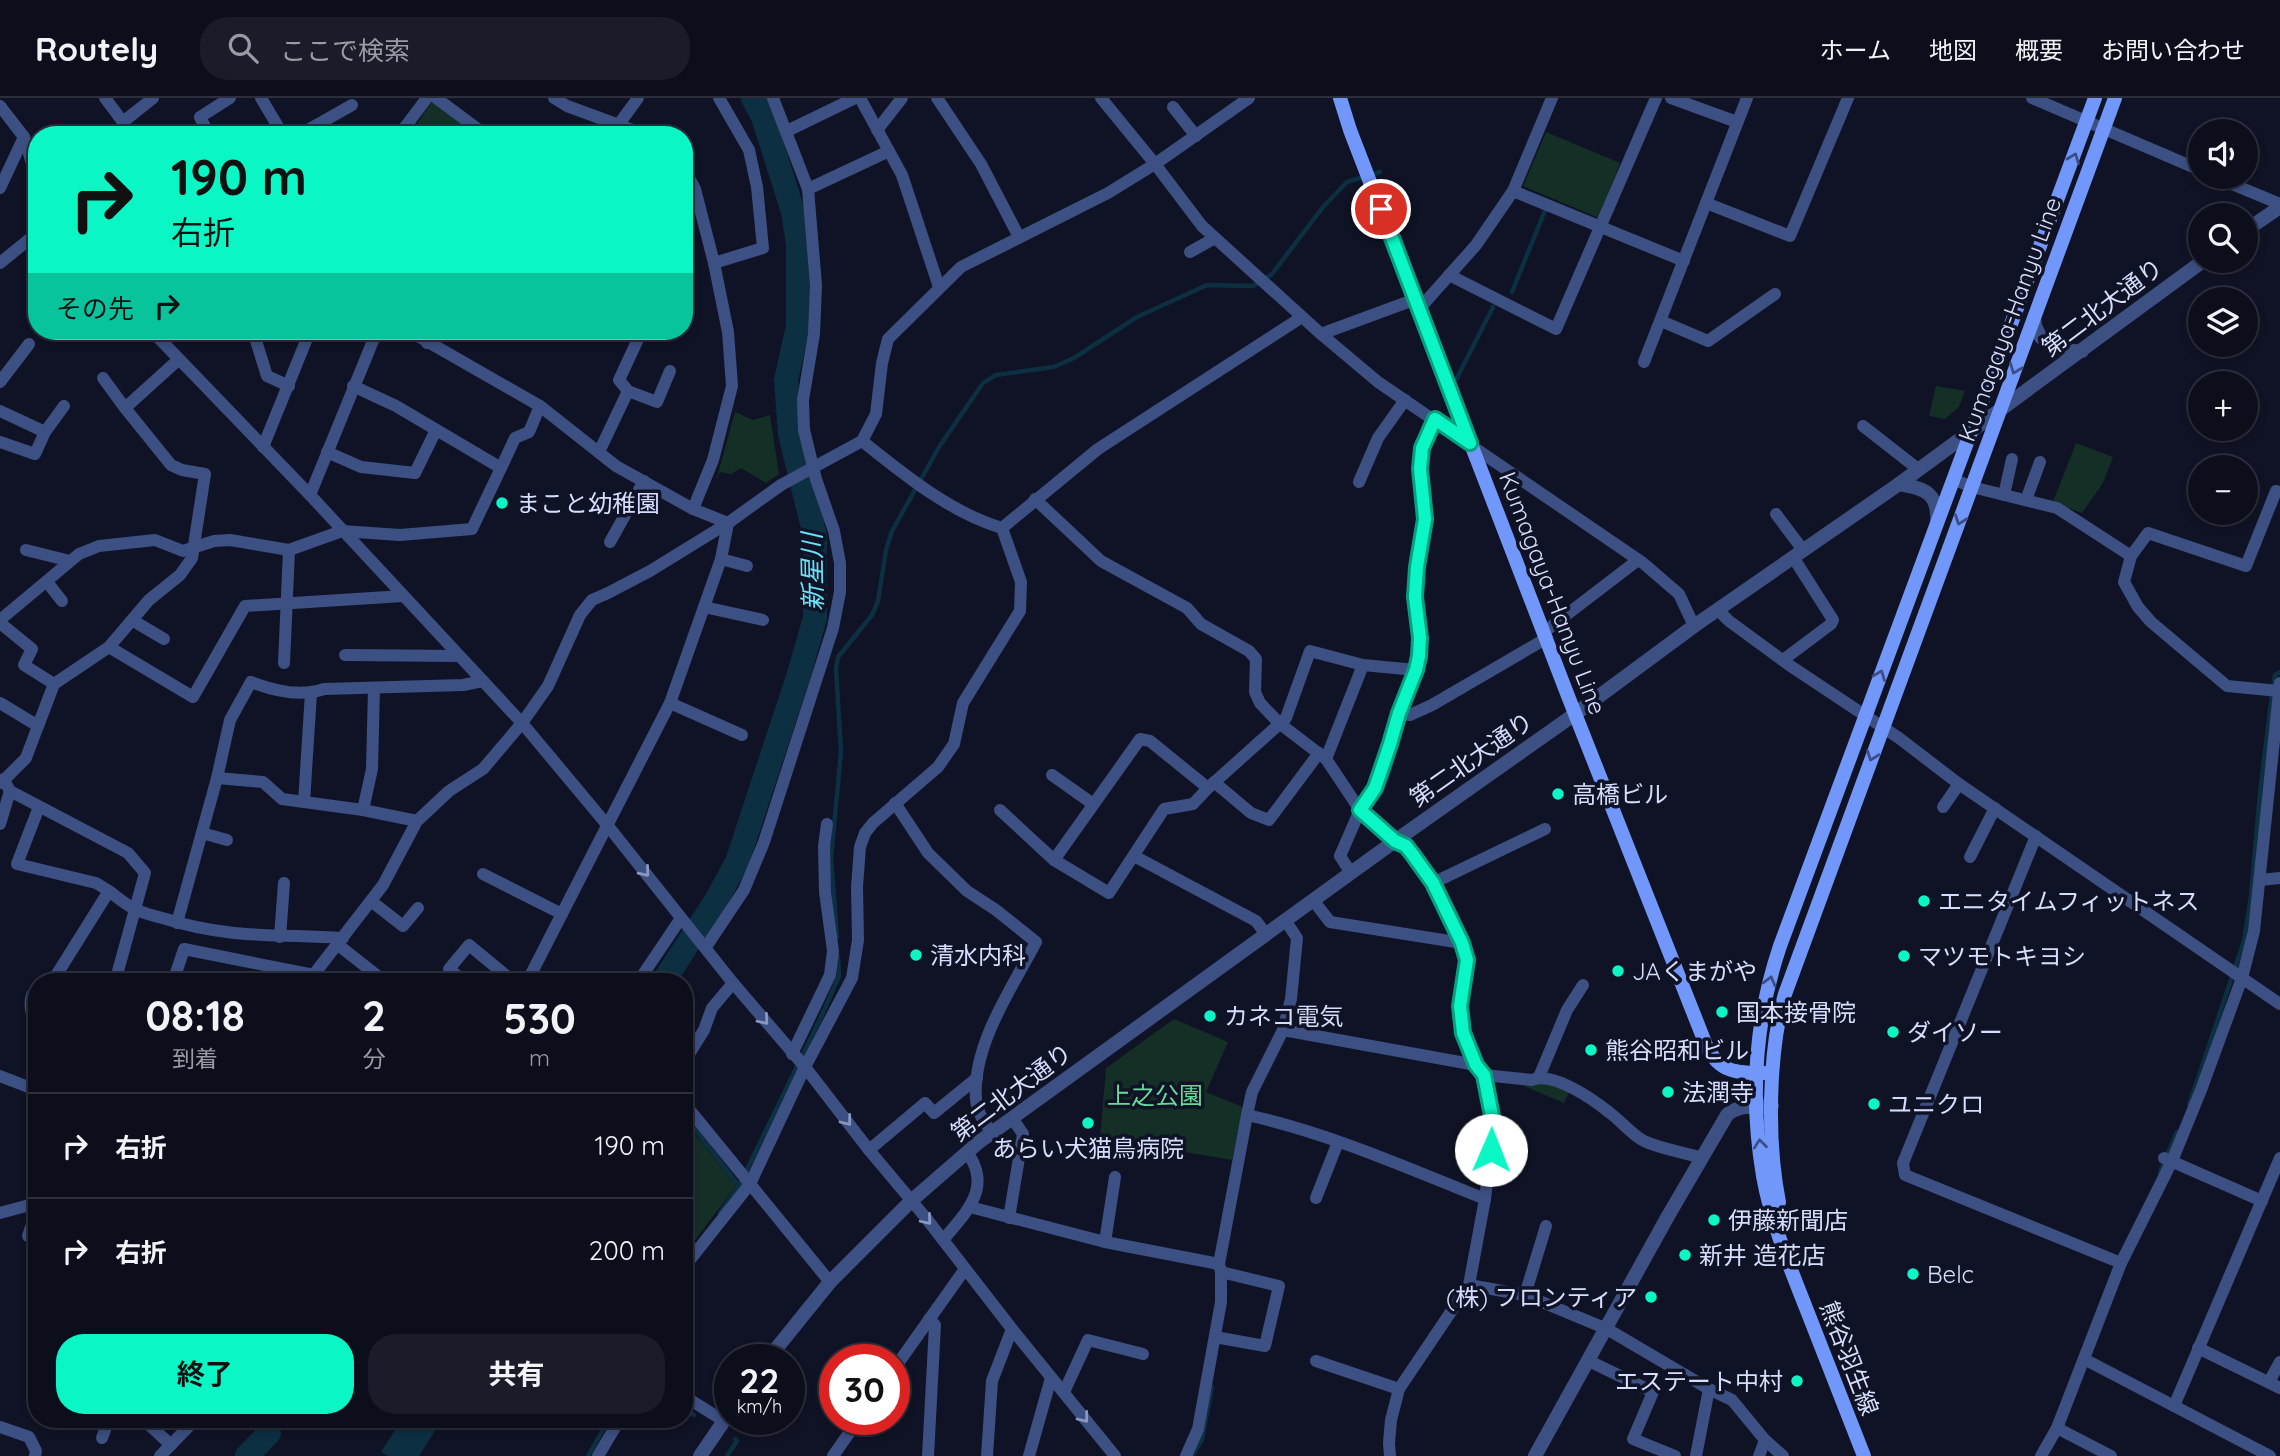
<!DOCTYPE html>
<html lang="ja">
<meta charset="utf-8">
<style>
:root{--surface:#0c0e1c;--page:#1a1c29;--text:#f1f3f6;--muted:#9a9ca3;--line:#2c2e3b;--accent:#0af6c5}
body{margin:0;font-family:Quicksand,"Noto Sans JP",sans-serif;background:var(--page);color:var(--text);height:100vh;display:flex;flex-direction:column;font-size:26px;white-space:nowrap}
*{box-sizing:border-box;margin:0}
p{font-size:23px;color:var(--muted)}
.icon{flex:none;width:38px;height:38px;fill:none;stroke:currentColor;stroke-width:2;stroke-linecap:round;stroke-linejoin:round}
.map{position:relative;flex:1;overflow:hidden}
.sheet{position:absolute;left:28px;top:875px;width:665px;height:455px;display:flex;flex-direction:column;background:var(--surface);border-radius:28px;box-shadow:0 4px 10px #0003,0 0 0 2px var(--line)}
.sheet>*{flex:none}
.guide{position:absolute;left:28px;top:28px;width:665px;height:214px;border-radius:28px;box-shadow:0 4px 10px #0003,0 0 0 2px var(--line);background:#0af6c5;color:#111;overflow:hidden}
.buttons{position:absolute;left:2188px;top:21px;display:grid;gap:14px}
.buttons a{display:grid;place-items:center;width:70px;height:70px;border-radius:50%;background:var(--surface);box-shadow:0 4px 10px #0003,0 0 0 2px var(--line);font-size:35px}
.speed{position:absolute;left:714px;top:1246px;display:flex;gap:14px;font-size:35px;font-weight:700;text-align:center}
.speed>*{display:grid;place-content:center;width:91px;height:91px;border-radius:50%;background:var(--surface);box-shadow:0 4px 10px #0003,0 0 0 2px var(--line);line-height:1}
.speed small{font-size:18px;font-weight:400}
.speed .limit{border:10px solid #d22;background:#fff;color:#111}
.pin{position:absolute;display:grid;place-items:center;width:60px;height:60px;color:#fff;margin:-30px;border:4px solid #fff;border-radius:50%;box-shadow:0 2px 7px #0007}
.me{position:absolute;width:77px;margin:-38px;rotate:1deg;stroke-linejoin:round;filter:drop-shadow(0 0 5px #0008)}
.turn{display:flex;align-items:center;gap:24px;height:147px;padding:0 28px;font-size:32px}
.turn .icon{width:91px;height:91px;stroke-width:2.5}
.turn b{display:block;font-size:49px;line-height:60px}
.then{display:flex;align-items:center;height:66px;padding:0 28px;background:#0003;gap:14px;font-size:26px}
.eta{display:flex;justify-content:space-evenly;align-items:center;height:119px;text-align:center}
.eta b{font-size:42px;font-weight:700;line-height:49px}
.action{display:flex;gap:14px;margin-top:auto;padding:14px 28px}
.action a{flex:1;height:80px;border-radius:28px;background:var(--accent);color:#111;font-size:28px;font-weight:700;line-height:80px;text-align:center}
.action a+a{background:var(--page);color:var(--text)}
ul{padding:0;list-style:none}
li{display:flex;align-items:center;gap:21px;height:105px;padding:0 28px;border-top:2px solid var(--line)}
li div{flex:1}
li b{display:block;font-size:26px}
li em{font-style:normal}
header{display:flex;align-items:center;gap:42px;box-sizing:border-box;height:98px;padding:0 35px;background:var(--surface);border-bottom:2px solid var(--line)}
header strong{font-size:33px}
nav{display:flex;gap:38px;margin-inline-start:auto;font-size:24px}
.search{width:490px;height:63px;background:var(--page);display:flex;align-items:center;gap:18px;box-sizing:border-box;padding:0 24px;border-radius:28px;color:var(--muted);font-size:26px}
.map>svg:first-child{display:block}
.green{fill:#132f26}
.water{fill:#0c3042}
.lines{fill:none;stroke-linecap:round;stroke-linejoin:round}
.stream{stroke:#0c3042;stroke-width:4.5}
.river{stroke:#0c3042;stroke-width:24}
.minor{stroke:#3d5083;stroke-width:12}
.tertiary{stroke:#3d5083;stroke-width:14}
.secondary{stroke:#7197fa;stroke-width:14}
.oneway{stroke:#3c4e85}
.oneway2{stroke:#8a97c0}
.route-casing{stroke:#06a080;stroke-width:18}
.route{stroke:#0af6c5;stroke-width:12}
.poi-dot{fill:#0af6c5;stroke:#101325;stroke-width:2.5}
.labels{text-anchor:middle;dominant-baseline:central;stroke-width:7;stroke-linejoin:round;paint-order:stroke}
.street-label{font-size:24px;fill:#d6defd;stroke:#101325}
.poi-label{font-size:24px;fill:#d6defd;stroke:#101325;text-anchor:start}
.park-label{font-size:24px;fill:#64db99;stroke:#101325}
.water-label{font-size:26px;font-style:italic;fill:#68e3f9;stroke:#101325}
</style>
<header>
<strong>Routely</strong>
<div class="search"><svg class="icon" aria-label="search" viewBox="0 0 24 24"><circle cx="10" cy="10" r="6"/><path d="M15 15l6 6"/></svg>ここで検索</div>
<nav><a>ホーム</a><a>地図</a><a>概要</a><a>お問い合わせ</a></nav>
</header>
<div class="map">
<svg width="2280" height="1358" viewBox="0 0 2280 1358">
<rect width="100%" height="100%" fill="#101325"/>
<g class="green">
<path d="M432,4l44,33h-67z"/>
<path d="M1546,34l74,31 -21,55 -76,-32z"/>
<path d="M1936,288l29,5 -6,16 -14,12 -16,-3z"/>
<path d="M735,314l18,8 17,-5 9,59 -13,9 -25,-15 -10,6 -11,-2 -4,9z"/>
<path d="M2076,345l37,14 -10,26 -21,30 -29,-11z"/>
<path d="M1174,921l54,23 -22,50 37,15 -11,53 -132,-22 6,-70z"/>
<path d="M1512,983l37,2 21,7 -6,13z"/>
<path d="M684,1022l52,66 -50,66 -2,-1z"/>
</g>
<path class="water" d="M402,1321h19l15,10 -17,27h-31l-7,-4z"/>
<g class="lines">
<g class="stream">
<path d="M1512,194l34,-84"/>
<path d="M1456,282l37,-73"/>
<path d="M1416,589l10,-28 -1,-17"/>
<path d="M1370,708l17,-28 16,-56"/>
<path d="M837,839l-6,-79 10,-106 -5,-83 2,-12 34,-42 6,-14 8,-51 6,-19 47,-84 44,-64 13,-8 58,-8 20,-9 63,-41 70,-32 46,1 19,-12 51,-67 24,-25 33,-10"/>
<path d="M2189,1007l55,-164 7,-45 9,-103 13,-106 2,-12 5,-3"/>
<path d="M684,1017l55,71"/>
<path d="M2160,1074l17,-40"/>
<path d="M720,1115l19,-27 82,-169 18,-41 -1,-20"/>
<path d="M684,1311l10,6"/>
<path d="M1193,1357l9,-16 10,-52"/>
<path d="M588,1358l21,-37"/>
<path d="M727,1358l10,-15 -2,-2"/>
</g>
<g class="river">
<path d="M663,884l54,-83 20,-37 61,-185 17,-59v-82l-25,-102 -4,-54 12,-54v-82l-5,-32 -9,-29 -21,-66 -10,-19"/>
<path d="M247,1358l22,-23"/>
</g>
<g class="minor">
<path d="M105,0l18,24 30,-24"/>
<path d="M261,0l22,37"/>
<path d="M436,0l50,37"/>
<path d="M554,0l13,8 79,29"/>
<path d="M860,0l42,77 37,112"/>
<path d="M937,0l44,66 38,73"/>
<path d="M1101,0l54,66 47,62 119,108 57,48 265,181 36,31 15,32"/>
<path d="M1671,0l66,24"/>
<path d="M2032,0l168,72"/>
<path d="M0,8l24,31 13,43"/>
<path d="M1173,9l23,29"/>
<path d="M877,32l25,-32"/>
<path d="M787,33l68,-33"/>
<path d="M209,37l-9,-18 30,-19"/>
<path d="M299,37l53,-30"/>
<path d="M399,37l28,-37"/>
<path d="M611,37l27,-37"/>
<path d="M684,71l11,20 19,74 14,69 4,54 -19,74 -20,49"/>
<path d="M2215,79l65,27"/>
<path d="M0,90l24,-51"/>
<path d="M808,91l81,-38"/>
<path d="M1513,93l171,70"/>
<path d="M1706,105l84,33 58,-138"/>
<path d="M1190,154l25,-14"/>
<path d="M0,165l37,-30"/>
<path d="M714,165l49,-15 -6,-61 -8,-37 -30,-52"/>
<path d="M1449,177l107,54 100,-231"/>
<path d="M1420,210l56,-63 37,-54 39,-93"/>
<path d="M1661,223l47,20 67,-47"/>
<path d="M152,233l158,164 212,228 86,103 125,157 72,84 64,83 57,68 86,111 103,127"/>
<path d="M161,233h24"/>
<path d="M253,233l14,45 22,10"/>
<path d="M409,233l131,75 76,60 77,43 35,14"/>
<path d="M1321,236l95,-35"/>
<path d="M427,245l15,-12"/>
<path d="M1644,264l103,-264"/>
<path d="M103,280l22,30"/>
<path d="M0,284l29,-38"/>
<path d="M628,293l29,11 13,-31"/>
<path d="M0,313l45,21"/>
<path d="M1863,328l55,43"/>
<path d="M862,343c43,34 87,71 140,87l96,-79 204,-132"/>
<path d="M0,344l35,12 10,-22 19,-26"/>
<path d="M263,349l47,-116"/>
<path d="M327,354l34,15 54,6 21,-43"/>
<path d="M599,354l29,-61 -9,-11 20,-43 -12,-6"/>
<path d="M501,370l14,-30 14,-6 11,-26"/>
<path d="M1955,382l17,7 85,21 74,48 17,-23 98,33 30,-75 4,1"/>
<path d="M1359,384l19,-44 27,-38"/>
<path d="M310,397l67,-164"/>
<path d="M2004,397l8,-36"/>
<path d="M1035,401l66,62 86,47 14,16 48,27 7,8 -1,33 5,11 19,20 47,36 34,51 35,31 11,5 27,37 29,60 5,17 -7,46 3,27 13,32 8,10 10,51 -9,73 -16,86 -70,104 -8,31 -2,23 1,13"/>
<path d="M2026,402l14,-38"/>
<path d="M1776,416l27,36"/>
<path d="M610,444l34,-61"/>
<path d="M26,452l44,11"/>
<path d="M2131,458l-7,26 14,25 13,15 76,64 52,5"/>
<path d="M721,461l26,7"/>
<path d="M47,484l15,19"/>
<path d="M704,509l59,13"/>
<path d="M1718,512l11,11 60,44 110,73 60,46 321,220"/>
<path d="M0,522l79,-66 20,-8 56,-6 28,11 31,-10 16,-1 59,10 53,-19 58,4 72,-6 29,-61 -105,-62 -43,-20"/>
<path d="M132,522l32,19"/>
<path d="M0,525l32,26 -8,16 30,19"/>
<path d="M1544,534l94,-72"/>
<path d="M109,549l84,50 52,-91 158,-10"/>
<path d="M345,557l114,1"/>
<path d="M1783,562l48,-36 2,-4 -40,-63"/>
<path d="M284,565l5,-113"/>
<path d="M0,605l38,23 -12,32 -22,22 6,11 118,62 17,20 -30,109"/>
<path d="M670,605l72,32"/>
<path d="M1399,615l11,2 22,-10 115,-67"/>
<path d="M38,628l16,-42 55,-37 40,-47 31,-25 12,-17 13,-84 -23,-4 -11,-5 -46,-57 53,-48"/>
<path d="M1326,661l37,-94"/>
<path d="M1052,677l41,29"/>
<path d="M217,680l46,4 19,17 81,11 54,11"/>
<path d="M1214,684l37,31 18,7 50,-67"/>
<path d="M1208,690l-58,-47 -10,-2 -86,121 55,33 55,-84 29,-5 15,-16 78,-70 24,-67 53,14 53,5"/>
<path d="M304,704l7,-109"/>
<path d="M895,705l33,50 39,38 29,19 40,32c-24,46 -64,103 -60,157 1,13 8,23 16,34"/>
<path d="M39,709l-22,57 79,19 13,8"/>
<path d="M1943,709l16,-23"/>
<path d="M363,712l9,-41 2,-81"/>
<path d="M1000,712l54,50"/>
<path d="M0,726l10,-33"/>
<path d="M202,735l25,7"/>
<path d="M2036,738l-133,327 2,12 216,88"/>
<path d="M1134,758l122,65 10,13"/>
<path d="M1970,759l25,-49"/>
<path d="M1351,775l-11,-17 20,-46 15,-22 15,-44 9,-31 17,-43 4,-32 -5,-41 2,-30 8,-48 -5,-50 2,-21 13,-29"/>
<path d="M483,776l79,40"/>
<path d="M2260,782l20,-2"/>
<path d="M1433,785l112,-54"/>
<path d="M1313,802l17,22 132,21"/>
<path d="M371,803l32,25 15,-18"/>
<path d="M177,825l40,-145 13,-58 21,-38c23,9 50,15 73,7l139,-4 20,-4"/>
<path d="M280,839l4,-54"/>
<path d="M337,846l47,37"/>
<path d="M706,849l38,-57 20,-48 69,-214 7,-36v-29l-6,-32 -18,-52 -12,-49 -1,-30 11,-66 2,-49 -8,-96 -35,-91"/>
<path d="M52,884l57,-91c8,6 17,14 26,18 9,5 21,7 31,10 63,20 113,15 177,19"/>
<path d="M173,884l11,-33 130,26"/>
<path d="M308,884l75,-97 34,-64 32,-30 34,-22 39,-46 26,-37 32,-71 12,-15 16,-7 42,-22 78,-48 53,-38 81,-44 14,-27 6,-51 6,-24 73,-72 147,-74 47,-29 94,-66"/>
<path d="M465,884l-16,-13 20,-24 45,37"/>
<path d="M527,884l143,-279 51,-144 7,-36"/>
<path d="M638,884l43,-64"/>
<path d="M37,896l-5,1c-3,8 -1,22 5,29"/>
<path d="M1283,932l193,35"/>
<path d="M792,956l38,-79 3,-24 -8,-59 -1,-46 3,-22"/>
<path d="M684,964l20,-32 8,-22 21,-25"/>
<path d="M1484,977l48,5c21,-9 62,20 78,33 11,8 22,22 34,28 17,8 39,11 58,17"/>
<path d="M0,978l31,12 6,-21"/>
<path d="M1539,979l28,-67 16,-25"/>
<path d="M684,1005l146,179"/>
<path d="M1247,1017c82,18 160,53 238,84"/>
<path d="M869,1052l56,-47 9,10 43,-35"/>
<path d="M2164,1060l98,43"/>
<path d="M1316,1100l22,-56"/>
<path d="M970,1109l135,35 114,22"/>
<path d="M0,1115l37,-10"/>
<path d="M1009,1120l14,-84 -11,-16"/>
<path d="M28,1138l9,-26"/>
<path d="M943,1142c23,-28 50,-52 24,-88"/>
<path d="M1105,1144l10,-65"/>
<path d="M684,1176l5,-13 61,-77 55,-117 47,-89 6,-38 -1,-53 3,-40 5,-14 8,-10 65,-56 16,-23 9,-41 57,-92 1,-29 -19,-54"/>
<path d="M1469,1187l56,10 82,34 102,60 23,11 33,40 18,16"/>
<path d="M1525,1197l21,-69"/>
<path d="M1215,1239l50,9 14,-60 -58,-14"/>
<path d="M2198,1250l82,40"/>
<path d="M2084,1261l186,97"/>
<path d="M1316,1263l83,28"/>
<path d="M1589,1263l64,31 -20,47 42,17"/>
<path d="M894,1271l71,-100"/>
<path d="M2269,1284l11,-20"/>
<path d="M1064,1294l24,-52 55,14"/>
<path d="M684,1298l40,25"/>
<path d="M2174,1308l106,-248"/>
<path d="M140,1321l5,2 26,24"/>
<path d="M0,1329l29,10 7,14 -1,5"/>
<path d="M2057,1330l54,28"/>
<path d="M102,1340l7,-19"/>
<path d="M160,1358l36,-37"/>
<path d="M598,1358l22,-37"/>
<path d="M833,1358l26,-37"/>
<path d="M928,1358l7,-131 -6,-6"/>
<path d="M987,1358l5,-75 20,-52"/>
<path d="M1029,1358l22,-78"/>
<path d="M1186,1358l12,-27 23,-127v-30l-2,-8 28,-149 5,-23 31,-62 8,-31 6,-61 -12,-18"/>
<path d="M1696,1358l13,-67"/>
<path d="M1759,1358l6,-16"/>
<path d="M2041,1358l16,-28 64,-165 51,-102 29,-71 41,-112 12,-47 26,-248"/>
</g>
<g class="tertiary">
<path d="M2245,133l35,-24"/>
<path d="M2034,220c1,25 26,35 48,33"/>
<path d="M1899,386c25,4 40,9 38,38"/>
<path d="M0,684l4,-2"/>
<path d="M767,1262l63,-78 81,-81 68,-59 416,-301 180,-127 119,-88 205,-142 304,-223"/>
<path d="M700,1358l30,-44"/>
<path d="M1535,1358l133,-240 59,-101c12,-11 30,-8 45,-9"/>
</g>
<g class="secondary">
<path d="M1340,0l10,32 218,566 138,349c13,28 31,28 59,28"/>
<path d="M1779,1104c-12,-60 -11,-149 6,-208l330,-896"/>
<path d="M1864,1358c-19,-49 -39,-99 -58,-148 -17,-43 -35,-87 -43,-132 -13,-77 -8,-156 17,-230l315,-848"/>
</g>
</g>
<defs><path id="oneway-chevron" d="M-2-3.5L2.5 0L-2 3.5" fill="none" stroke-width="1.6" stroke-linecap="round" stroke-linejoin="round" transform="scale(1.75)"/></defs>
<g class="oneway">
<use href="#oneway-chevron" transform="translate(2074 60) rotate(-69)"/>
<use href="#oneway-chevron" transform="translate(2015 271) rotate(111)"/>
<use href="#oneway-chevron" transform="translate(1960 422) rotate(110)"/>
<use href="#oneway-chevron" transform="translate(1880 577) rotate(-69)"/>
<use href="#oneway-chevron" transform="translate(1872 658) rotate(110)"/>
<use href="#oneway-chevron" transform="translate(1770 883) rotate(-75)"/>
<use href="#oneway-chevron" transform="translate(1760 1046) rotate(-96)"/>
</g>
<g class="oneway2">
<use href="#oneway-chevron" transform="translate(645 774) rotate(51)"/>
<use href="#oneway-chevron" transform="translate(764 922) rotate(50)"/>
<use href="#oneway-chevron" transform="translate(847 1023) rotate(52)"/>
<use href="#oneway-chevron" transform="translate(927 1122) rotate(50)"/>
<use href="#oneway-chevron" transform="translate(1084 1320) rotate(52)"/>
</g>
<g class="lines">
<defs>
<path id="route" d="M1381,111l89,234 -35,-24 -13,29 -2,21 5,50 -8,48 -2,30 5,41 -1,18 -3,14 -17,43 -9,31 -15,44 -15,22 35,31 11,5 7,9 20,28 29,60 5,17 -7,46 3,27 13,32 8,10 10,51 -3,24"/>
</defs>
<use href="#route" class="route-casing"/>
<use href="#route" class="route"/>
</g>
<g class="poi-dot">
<circle cx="502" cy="405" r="7"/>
<circle cx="1558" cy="696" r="7"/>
<circle cx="1924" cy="803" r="7"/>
<circle cx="916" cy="857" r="7"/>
<circle cx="1904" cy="858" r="7"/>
<circle cx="1618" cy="873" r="7"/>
<circle cx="1722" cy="914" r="7"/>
<circle cx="1210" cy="918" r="7"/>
<circle cx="1893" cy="934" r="7"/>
<circle cx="1591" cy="952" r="7"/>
<circle cx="1668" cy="994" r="7"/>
<circle cx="1874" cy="1006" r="7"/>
<circle cx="1088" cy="1025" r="7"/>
<circle cx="1714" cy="1122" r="7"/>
<circle cx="1685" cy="1157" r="7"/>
<circle cx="1913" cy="1176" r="7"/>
<circle cx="1651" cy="1199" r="7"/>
<circle cx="1797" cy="1283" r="7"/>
</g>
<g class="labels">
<g class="street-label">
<text transform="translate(2102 209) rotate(-37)">第二北大通り</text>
<text transform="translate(2009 221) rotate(-70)">Kumagaya-Hanyu Line</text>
<text transform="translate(1553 495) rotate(69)">Kumagaya-Hanyu Line</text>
<text transform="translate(1471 661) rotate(-35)">第二北大通り</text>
<text transform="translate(1011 994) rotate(-37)">第二北大通り</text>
<text transform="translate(1850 1260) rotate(69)">熊谷羽生線</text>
</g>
<g class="poi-label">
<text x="516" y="405">まこと幼稚園</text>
<text x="1572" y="696">高橋ビル</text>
<text x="1938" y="803">エニタイムフィットネス</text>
<text x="930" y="857">清水内科</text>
<text x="1918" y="858">マツモトキヨシ</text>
<text x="1632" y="873">JAくまがや</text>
<text x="1736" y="914">国本接骨院</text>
<text x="1224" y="918">カネコ電気</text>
<text x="1907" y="934">ダイソー</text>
<text x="1605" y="952">熊谷昭和ビル</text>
<text x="1682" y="994">法潤寺</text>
<text x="1888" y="1006">ユニクロ</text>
<text x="1088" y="1050" text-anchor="middle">あらい犬猫鳥病院</text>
<text x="1728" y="1122">伊藤新聞店</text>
<text x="1699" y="1157">新井 造花店</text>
<text x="1927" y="1176">Belc</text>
<text x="1637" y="1199" text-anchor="end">(株) フロンティア</text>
<text x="1783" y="1283" text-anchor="end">エステート中村</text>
</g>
<g class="park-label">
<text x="1155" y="997">上之公園</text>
</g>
<g class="water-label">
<text transform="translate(812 474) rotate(-91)">新星川</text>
</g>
</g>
</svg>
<div class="buttons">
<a><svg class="icon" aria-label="sound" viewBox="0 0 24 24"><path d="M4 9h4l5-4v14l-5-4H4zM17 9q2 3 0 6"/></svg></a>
<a><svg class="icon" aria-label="search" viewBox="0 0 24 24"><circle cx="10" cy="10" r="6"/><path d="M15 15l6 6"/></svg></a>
<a><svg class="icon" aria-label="layers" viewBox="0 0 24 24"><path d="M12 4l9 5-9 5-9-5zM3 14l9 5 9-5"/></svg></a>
<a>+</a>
<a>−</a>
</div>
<div class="speed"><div>22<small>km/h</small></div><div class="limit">30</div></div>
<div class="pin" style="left:1381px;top:111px;background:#d93025"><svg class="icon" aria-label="arrive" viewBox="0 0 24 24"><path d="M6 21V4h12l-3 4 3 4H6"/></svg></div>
<svg class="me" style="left:1491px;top:1052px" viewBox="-20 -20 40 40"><circle r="19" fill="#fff"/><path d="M0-13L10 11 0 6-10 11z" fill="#0af6c5"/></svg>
<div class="guide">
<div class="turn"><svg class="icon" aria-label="right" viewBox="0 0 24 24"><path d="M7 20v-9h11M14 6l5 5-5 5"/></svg><div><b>190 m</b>右折</div></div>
<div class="then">その先<svg class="icon" aria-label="right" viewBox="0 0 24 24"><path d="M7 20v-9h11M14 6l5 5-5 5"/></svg></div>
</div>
<section class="sheet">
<div class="eta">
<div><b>08:18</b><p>到着</p></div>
<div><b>2</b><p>分</p></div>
<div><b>530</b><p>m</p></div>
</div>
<ul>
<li><svg class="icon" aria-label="right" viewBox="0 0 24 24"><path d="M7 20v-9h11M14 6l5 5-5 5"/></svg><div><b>右折</b></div><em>190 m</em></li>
<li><svg class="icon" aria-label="right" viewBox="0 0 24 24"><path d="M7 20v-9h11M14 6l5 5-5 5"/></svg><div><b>右折</b></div><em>200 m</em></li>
</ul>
<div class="action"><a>終了</a><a>共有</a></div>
</section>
</div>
